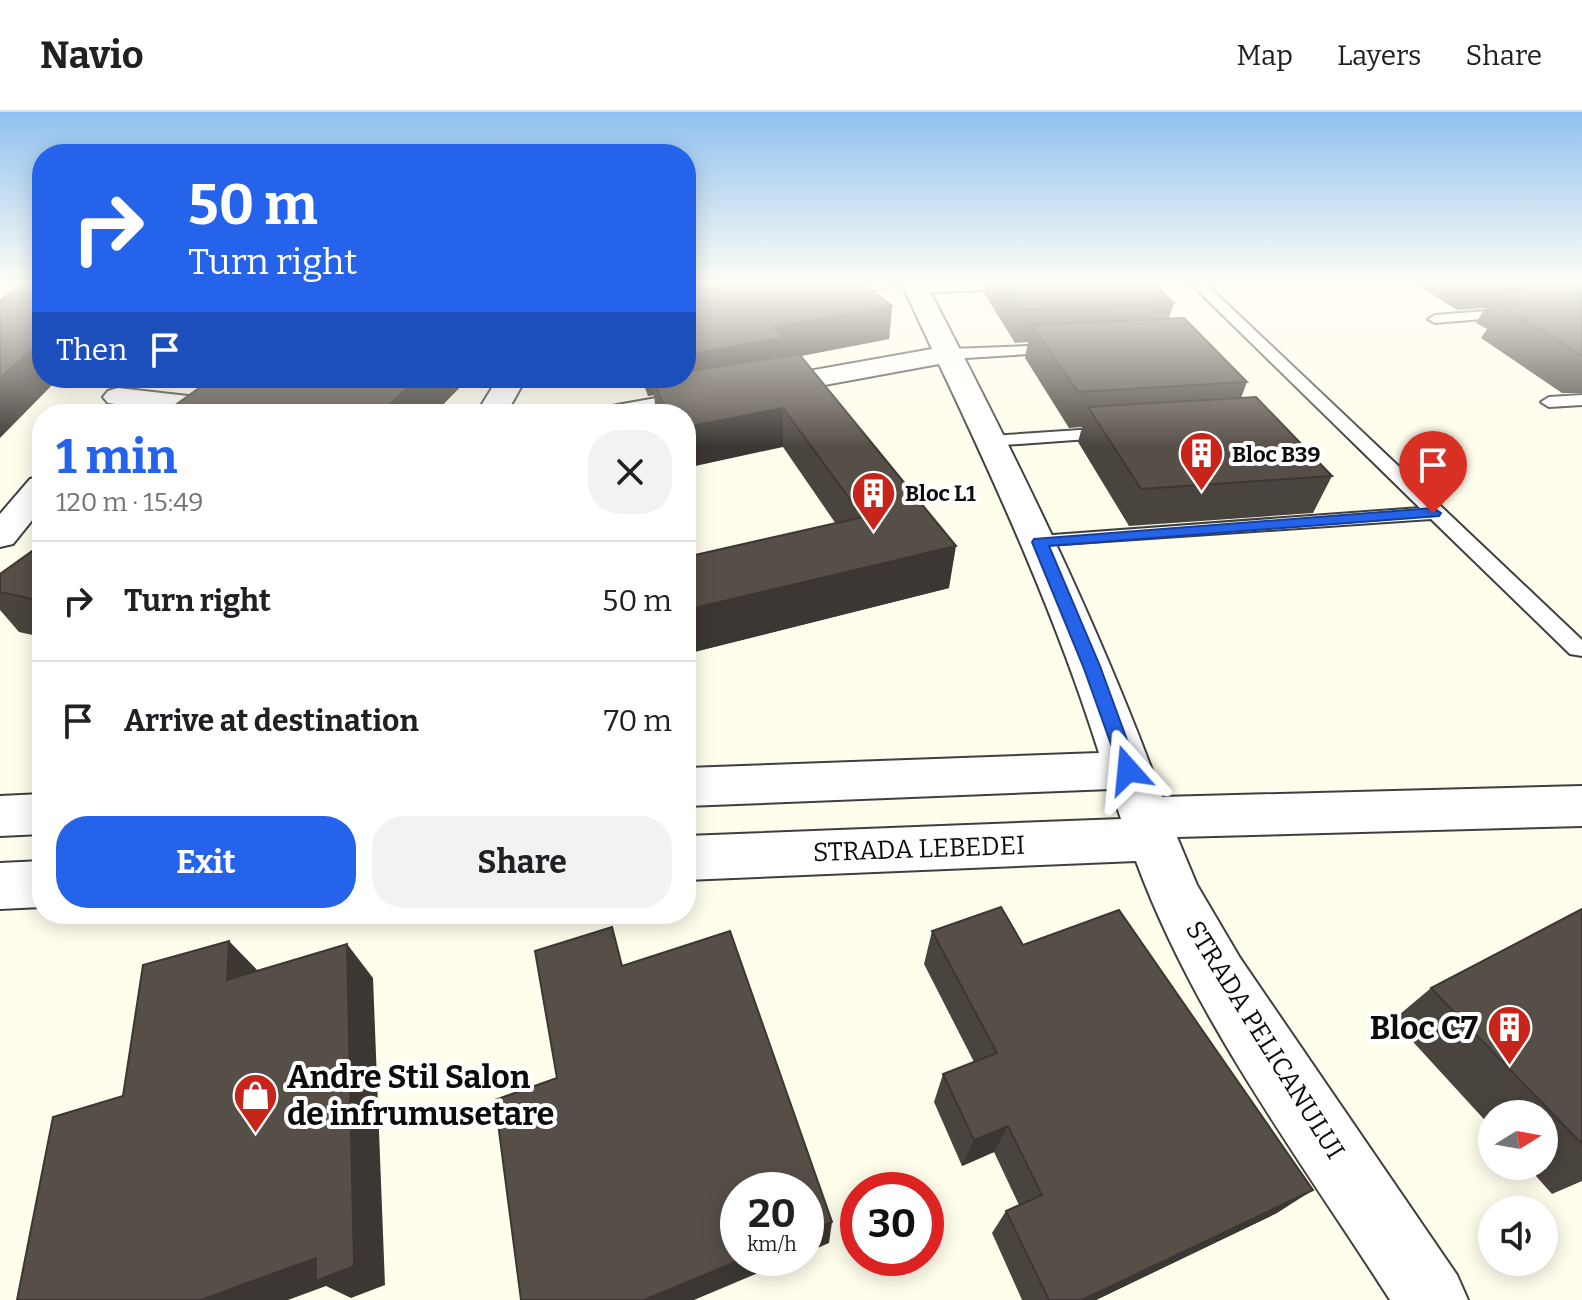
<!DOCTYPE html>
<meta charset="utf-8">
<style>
:root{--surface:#fff;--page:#f2f2f2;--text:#202124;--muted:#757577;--line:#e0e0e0;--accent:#2563eb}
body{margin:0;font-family:Bitter,serif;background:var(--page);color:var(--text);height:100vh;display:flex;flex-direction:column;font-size:30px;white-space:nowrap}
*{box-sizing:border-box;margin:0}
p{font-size:26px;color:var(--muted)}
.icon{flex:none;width:44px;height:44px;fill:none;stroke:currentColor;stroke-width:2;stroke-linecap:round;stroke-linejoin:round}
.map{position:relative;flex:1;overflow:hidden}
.panel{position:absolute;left:32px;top:292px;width:664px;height:520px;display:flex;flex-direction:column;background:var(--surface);border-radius:32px;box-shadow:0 4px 20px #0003}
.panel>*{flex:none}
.top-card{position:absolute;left:32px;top:32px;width:664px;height:244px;border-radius:32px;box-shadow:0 4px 20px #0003;background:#2563eb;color:#fff;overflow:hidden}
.needle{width:52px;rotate:79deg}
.fabs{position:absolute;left:1478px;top:988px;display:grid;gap:16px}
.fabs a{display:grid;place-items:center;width:80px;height:80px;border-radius:50%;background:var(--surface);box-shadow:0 4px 20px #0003;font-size:40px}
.speed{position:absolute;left:720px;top:1060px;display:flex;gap:16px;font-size:40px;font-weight:700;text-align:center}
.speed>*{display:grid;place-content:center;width:104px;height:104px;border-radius:50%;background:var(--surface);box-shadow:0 4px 20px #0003;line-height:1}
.speed small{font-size:20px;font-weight:400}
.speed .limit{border:12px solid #d22;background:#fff;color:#111}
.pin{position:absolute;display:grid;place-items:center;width:68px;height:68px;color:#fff;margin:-82px -34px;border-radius:50% 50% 50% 0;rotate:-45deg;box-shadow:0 0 8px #0007}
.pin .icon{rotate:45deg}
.me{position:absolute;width:88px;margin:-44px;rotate:342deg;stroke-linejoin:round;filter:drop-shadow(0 0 6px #0008)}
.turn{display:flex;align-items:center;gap:28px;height:168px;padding:0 24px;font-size:36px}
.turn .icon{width:104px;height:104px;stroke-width:2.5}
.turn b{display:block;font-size:56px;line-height:68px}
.then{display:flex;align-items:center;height:76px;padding:0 24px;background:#0003;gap:16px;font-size:30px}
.round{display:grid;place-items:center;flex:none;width:84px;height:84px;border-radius:32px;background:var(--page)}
.summary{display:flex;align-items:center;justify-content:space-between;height:136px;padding:0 24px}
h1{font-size:48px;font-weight:700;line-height:60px;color:var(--accent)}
.primary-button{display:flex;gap:16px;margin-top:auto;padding:16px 24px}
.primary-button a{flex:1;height:92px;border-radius:32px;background:var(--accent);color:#fff;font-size:32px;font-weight:700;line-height:92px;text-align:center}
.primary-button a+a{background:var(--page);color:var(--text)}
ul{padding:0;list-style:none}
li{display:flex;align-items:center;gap:24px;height:120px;padding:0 24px;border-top:2px solid var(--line)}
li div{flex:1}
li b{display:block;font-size:30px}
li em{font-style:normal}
header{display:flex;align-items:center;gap:48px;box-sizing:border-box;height:112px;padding:0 40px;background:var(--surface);border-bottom:2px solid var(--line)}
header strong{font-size:38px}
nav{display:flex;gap:44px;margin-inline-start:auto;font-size:28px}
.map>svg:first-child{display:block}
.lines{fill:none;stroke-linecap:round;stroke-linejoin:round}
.lane-casing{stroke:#3f3f3f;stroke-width:4}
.street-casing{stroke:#3f3f3f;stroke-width:4}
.lane{fill:#fff;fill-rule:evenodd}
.street{fill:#fff;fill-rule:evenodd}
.wall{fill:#4a443e}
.shaded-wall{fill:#3c3732}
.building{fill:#564f48;stroke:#3c3732;stroke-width:2}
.route{fill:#2563eb;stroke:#184099;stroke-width:2}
.labels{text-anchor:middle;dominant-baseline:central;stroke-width:8;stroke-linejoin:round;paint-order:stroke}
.far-poi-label{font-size:22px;font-weight:bold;fill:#0c0c0c;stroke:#fff;text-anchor:start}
.street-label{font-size:26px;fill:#0c0c0c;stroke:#fff}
.near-poi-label{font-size:32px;font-weight:bold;fill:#0c0c0c;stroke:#fff;text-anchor:end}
</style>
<header>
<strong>Navio</strong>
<nav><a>Map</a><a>Layers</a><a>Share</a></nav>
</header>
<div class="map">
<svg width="1582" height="1188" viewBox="0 0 1582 1188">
<rect width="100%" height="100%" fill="#fffdec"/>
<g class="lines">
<defs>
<g id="lane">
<path d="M987,170h95l-7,4 -158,7 -7,-4 7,-4z"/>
<path d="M1189,170h15l378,358v16l-12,-2 -139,-135 -399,27 -3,-4 3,-4 7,-2 381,-28z"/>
<path d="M1512,197l5,1v6l-82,7 -7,-4 7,-4z"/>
<path d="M1056,233l7,4 -2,3 -111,7 -8,-5 8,-5z"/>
<path d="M1582,283v10l-33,2 -8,-5 8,-5z"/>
<path d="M1110,316l9,5 -3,4 -126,9 -9,-5 9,-5z"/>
</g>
<g id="street">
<path d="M839,170h52l-3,5 -9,2 -193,36v-16z"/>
<path d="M901,170h24c87,167 172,336 237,515l420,-11v40l-405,11 20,48 43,73 217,317 11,25h-78c-90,-141 -196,-281 -254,-439l-450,19v-44l435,-17 -10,-30 -425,17v-38l413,-15c-42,-134 -100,-262 -160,-389l-272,50h-65l4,-6 11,-3 315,-56z"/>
<path d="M498,266h28l-20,36h-30z"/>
<path d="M118,276l148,17 11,3 4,6h-93l-80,-11 -5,-6 5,-6z"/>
<path d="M42,364v32l-29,36 -13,3v-33l30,-35z"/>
<path d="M42,682v40l-42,2v-40z"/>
<path d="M42,749v46l-42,2v-46z"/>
</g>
</defs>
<use href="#lane" class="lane-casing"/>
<use href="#street" class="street-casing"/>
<use href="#lane" class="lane"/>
<use href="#street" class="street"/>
</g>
<g class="wall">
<path d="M986,170h167l21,21 -5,15 78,64 -6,16 91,78 -19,37 -184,13 -51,-84 4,-15 -13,1 -44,-70 3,-16 -13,1 -31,-50z"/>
<path d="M1413,170h169v111h-20l-81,-55 6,-9 -11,-6 9,-15 -28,2z"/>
<path d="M892,194l-3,33 -89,17 149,232 -263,66v-97l150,-33 -53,-77 -97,-33h-30l-2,-19 -6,1 -7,-18h45z"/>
<path d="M42,432v93l-23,-5 -19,-22v-36z"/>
<path d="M1582,797v272l-30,13 -25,-28h17v-52h-52v14l-99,-108 38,-32z"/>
<path d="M932,819l91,14 254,268 -181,87h-74l-30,-67 14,-22 13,-6 -25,-53 -32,14 -28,-64 9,-28 31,-12 -50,-98z"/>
</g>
<g class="shaded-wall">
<path d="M686,170h134l-134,24z"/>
<path d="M892,194l-3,33 -203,39v-23l88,-28z"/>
<path d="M42,228v38h17l-59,60v-60z"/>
<path d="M417,266h52l-35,36h-54z"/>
<path d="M646,266h6l2,17 -6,1z"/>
<path d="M783,296v39l-97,21v-41z"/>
<path d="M956,434l-7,42 -263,66v-44z"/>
<path d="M229,829l32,33 -34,6z"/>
<path d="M347,832l26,34 12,307 -34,13 -25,-12 -38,14h-87l115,-42z"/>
<path d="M1008,1014l-14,26 -32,14 12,-26z"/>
<path d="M1313,1078l-36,23 -181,87h-14z"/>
<path d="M832,1110l-3,21 -23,10v-20z"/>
<path d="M745,1146h49l-100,42h-50z"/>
</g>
<g class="building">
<path d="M23,170h19v58l-42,38v-77z"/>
<path d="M756,170h105l31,24 -118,21 9,11 -97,17v-61z"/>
<path d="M1003,170h150l21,21 -153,7z"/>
<path d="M1572,173l10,6v65l-81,-51 17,-1 -23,-14z"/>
<path d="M1184,206l63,64 -169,10 -47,-67z"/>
<path d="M799,242l157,192 -270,64v-53l177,-40 -80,-109 -97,19v-13h-19l-15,-36h34v-6z"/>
<path d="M213,266h204l-37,36h-217z"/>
<path d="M1256,285l76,79 -191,13 -53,-82z"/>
<path d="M42,432v57l-42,-9v-18z"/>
<path d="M1001,795l22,38 96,-35 194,280 -231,110h-33l-43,-89 36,-16 -34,-69 -34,14 -31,-66 54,-21 -65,-122z"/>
<path d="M1582,797v235l-151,-156z"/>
<path d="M612,815l10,39 108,-35 102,291 -26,11v-43h-68v68h7l-101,42h-123l-26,-200 62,-22 -22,-127z"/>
<path d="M229,829l-2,39 120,-36 7,322 -38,15v-23l-115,42h-184l36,-183 70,-21 20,-131z"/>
</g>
<linearGradient id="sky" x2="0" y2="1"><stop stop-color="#8fc1f0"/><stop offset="0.51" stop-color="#fffef6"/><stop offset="1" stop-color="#fffef6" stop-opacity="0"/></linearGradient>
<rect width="1582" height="336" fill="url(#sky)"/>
<path class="route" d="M1433,396l8,5 -2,3 -390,30 51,120 38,104 -3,5h-13l-39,-109 -51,-124 2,-3z"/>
<defs>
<symbol id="building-pin" viewBox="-11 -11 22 30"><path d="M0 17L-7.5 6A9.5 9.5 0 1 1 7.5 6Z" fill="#c7251a" stroke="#fff"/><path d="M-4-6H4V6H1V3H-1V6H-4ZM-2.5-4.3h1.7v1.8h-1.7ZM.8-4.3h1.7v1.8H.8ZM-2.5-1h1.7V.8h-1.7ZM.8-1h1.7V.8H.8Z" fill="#fff"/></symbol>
<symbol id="shop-pin" viewBox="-11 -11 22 30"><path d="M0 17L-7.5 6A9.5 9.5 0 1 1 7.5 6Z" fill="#c7251a" stroke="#fff"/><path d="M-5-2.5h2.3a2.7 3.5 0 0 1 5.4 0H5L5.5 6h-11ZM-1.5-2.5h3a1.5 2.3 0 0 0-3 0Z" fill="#fff"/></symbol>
</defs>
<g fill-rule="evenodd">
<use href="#building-pin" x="1176" y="316" width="51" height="69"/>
<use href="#building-pin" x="848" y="356" width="51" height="69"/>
<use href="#building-pin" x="1484" y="890" width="51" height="69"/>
<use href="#shop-pin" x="230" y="958" width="51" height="69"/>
</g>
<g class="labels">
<g class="far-poi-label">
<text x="1232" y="342">Bloc B39</text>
<text x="905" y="381">Bloc L1</text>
</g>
<g class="street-label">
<text transform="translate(919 737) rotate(-2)">STRADA LEBEDEI</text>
<text transform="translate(1265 928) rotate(58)">STRADA PELICANULUI</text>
</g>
<g class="near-poi-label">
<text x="1478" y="916">Bloc C7</text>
<text x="287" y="965" text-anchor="start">Andre Stil Salon<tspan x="287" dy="37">de infrumusetare</tspan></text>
</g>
</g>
</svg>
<div class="fabs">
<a><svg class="needle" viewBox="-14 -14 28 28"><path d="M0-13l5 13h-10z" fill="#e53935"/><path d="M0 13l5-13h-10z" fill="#757577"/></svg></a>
<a><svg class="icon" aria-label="sound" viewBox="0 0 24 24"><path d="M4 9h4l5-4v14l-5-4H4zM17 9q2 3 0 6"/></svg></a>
</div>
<div class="speed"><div>20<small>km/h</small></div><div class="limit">30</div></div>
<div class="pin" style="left:1433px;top:401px;background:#d93025"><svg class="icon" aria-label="arrive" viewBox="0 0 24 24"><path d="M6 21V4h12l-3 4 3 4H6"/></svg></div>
<svg class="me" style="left:1128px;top:658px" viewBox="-20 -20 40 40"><path d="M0-17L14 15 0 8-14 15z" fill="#2563eb" stroke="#fff" stroke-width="4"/></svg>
<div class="top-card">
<div class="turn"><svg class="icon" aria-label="right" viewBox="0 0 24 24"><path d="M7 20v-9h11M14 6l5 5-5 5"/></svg><div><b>50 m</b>Turn right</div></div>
<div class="then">Then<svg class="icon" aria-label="arrive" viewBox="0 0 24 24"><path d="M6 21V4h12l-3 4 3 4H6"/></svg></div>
</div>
<section class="panel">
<div class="summary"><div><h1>1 min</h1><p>120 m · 15:49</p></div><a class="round"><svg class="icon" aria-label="close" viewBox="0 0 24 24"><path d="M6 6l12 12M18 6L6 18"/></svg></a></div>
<ul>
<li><svg class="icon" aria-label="right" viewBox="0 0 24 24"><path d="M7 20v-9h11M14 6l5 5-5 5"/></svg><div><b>Turn right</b></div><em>50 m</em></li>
<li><svg class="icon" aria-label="arrive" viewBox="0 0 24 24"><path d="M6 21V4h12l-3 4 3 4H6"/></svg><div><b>Arrive at destination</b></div><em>70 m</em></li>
</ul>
<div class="primary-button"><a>Exit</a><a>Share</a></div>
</section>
</div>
